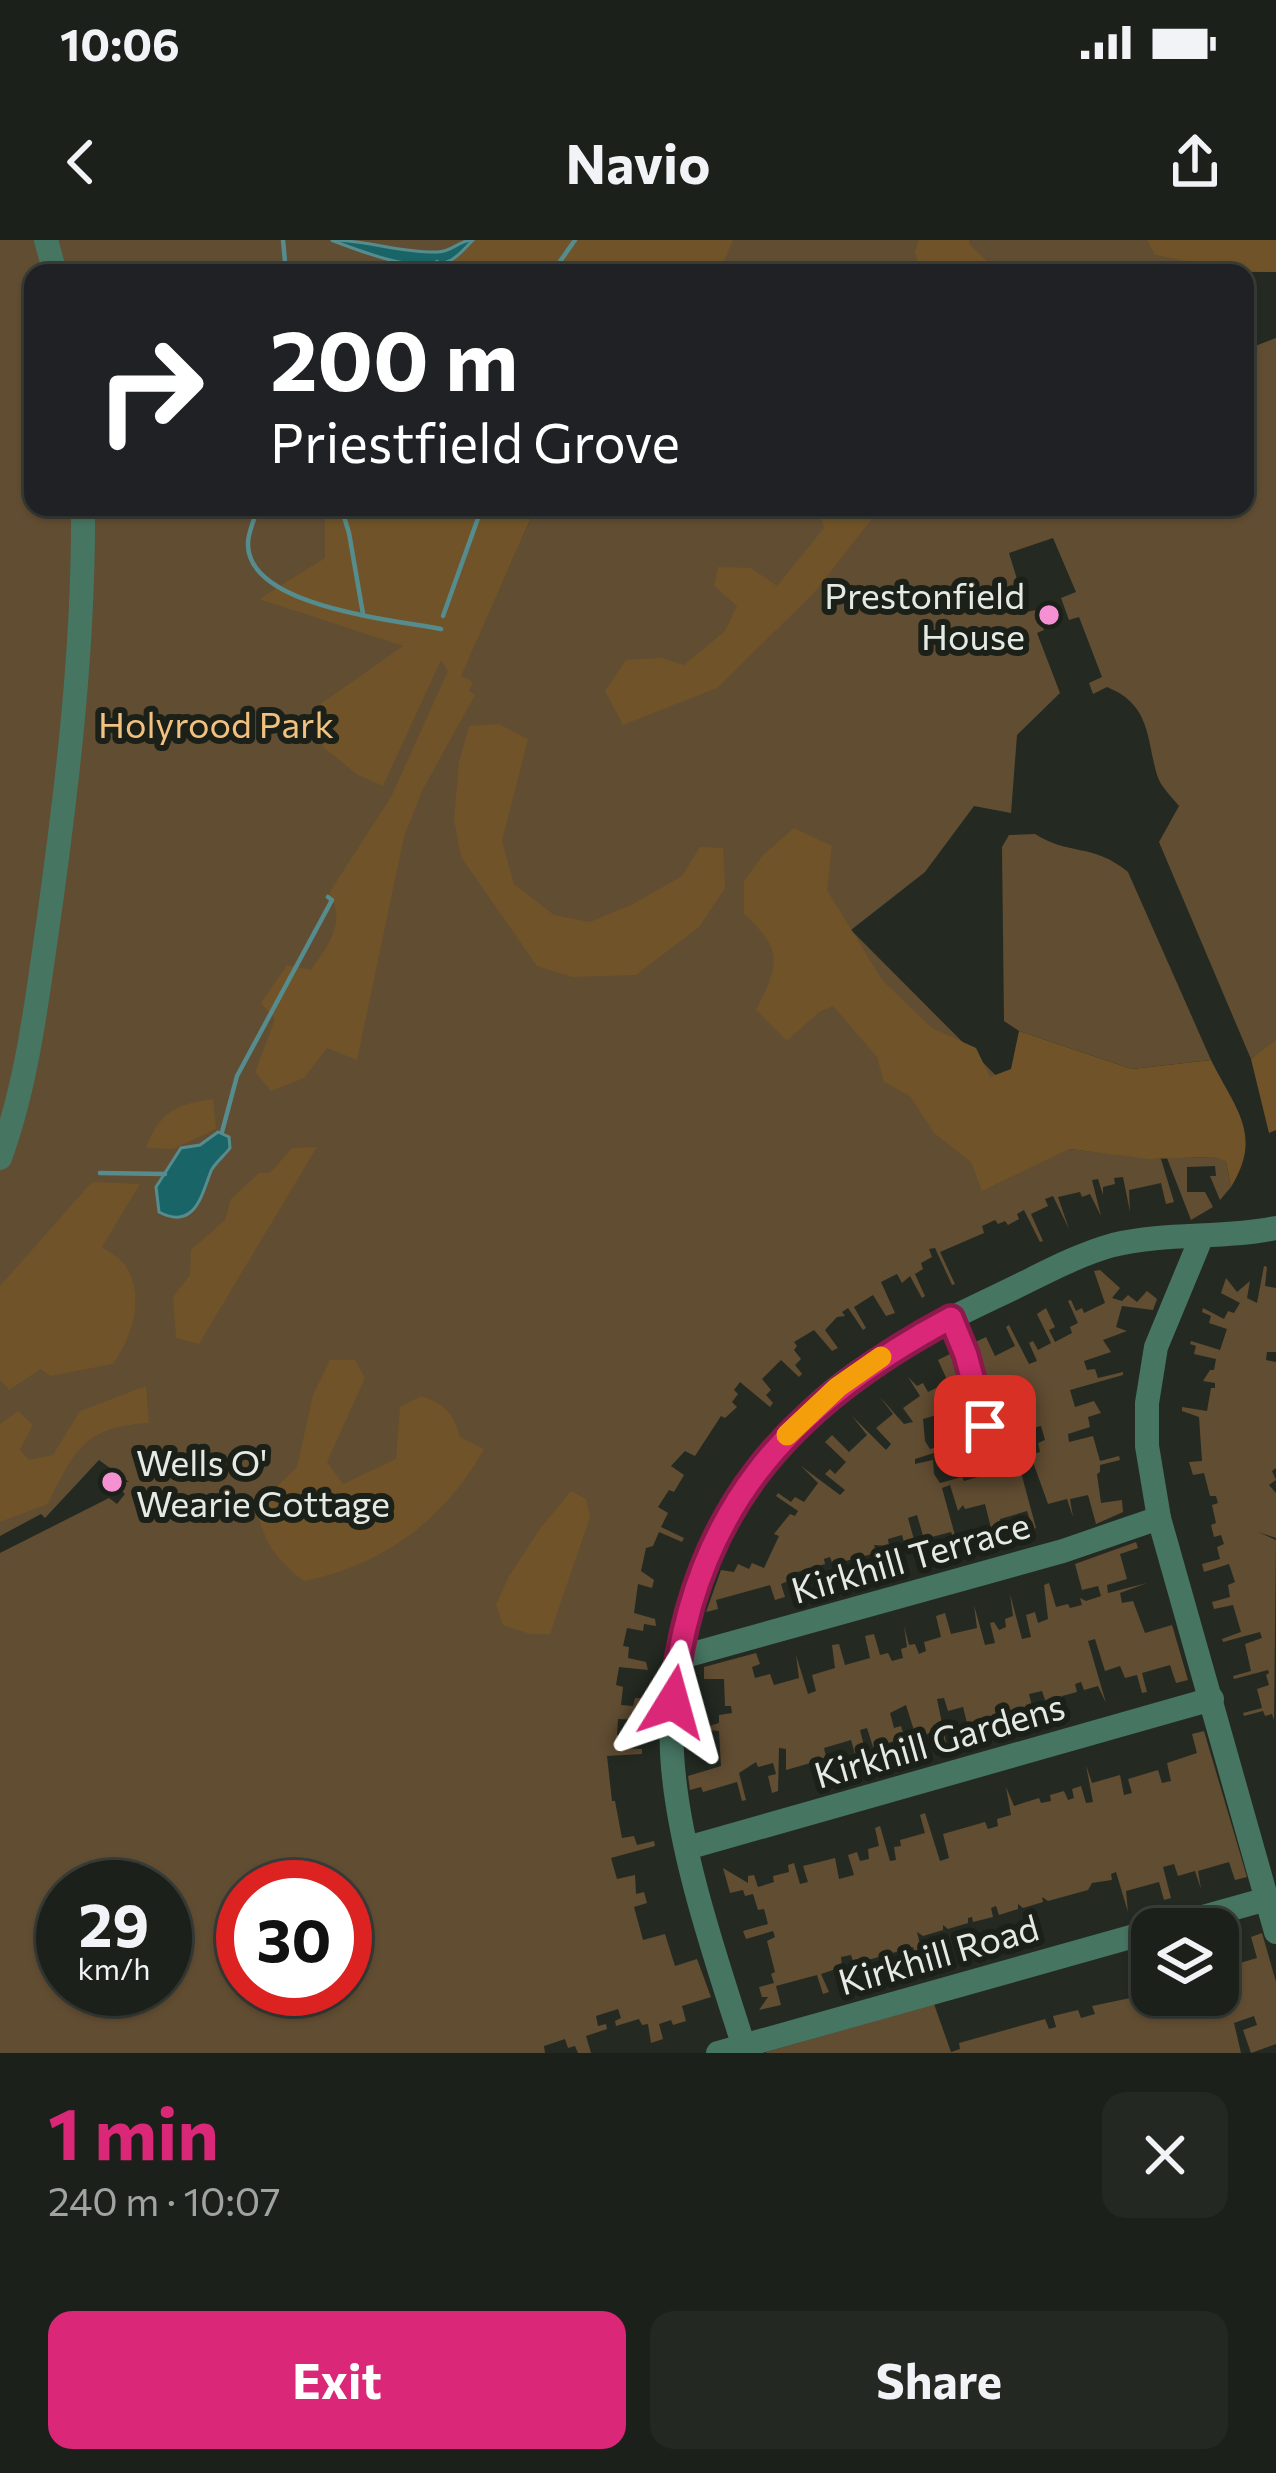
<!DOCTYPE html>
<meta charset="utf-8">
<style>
:root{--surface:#1b201a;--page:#242823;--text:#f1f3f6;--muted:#a0a3a2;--line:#393e39;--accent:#db2777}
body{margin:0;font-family:Commissioner,sans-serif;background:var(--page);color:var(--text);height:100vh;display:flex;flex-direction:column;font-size:45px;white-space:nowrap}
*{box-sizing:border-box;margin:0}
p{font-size:39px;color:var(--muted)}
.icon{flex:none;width:66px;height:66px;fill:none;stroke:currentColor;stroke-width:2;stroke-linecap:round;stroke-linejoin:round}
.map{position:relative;height:1813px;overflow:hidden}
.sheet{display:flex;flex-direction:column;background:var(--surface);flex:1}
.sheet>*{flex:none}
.banner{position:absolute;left:24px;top:24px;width:1230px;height:252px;border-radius:24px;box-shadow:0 3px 9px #0004,0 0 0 3px var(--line);background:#202124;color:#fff;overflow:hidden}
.tools{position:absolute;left:1131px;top:1668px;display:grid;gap:24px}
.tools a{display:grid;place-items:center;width:108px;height:108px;border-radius:24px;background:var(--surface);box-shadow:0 3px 9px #0004,0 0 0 3px var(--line);font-size:60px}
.speed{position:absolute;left:36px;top:1620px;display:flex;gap:24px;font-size:60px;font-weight:700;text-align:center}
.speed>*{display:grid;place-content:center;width:156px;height:156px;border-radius:50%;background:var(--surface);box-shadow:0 3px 9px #0004,0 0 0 3px var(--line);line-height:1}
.speed small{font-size:30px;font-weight:400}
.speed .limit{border:18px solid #d22;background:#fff;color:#111}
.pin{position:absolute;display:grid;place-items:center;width:102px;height:102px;color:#fff;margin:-51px;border-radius:24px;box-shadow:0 6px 18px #0006}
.me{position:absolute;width:132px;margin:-66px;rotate:8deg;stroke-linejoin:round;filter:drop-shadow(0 0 9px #0008)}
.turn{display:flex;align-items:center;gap:42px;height:252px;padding:0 48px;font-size:54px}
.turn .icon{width:156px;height:156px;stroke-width:2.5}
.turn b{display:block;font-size:84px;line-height:102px}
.round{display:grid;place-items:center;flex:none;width:126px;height:126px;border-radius:24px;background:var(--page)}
.summary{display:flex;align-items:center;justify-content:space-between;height:204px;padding:0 48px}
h1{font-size:72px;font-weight:700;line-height:90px;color:var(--accent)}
.action{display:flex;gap:24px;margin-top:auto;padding:24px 48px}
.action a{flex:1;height:138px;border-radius:24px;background:var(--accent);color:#fff;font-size:48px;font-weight:700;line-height:138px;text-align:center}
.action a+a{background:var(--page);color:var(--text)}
.status{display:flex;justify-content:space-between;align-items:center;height:84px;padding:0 60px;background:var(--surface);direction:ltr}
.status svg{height:33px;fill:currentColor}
header{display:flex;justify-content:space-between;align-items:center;height:156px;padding:0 48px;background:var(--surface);font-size:54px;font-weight:700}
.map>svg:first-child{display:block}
.green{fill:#614d32;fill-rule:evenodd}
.forest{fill:#705328}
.water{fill:#186467;stroke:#568c8d;stroke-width:3}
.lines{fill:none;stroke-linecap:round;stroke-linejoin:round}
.stream{stroke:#568c8d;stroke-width:4.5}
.minor{stroke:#467562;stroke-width:24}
.route-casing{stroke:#8e194d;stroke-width:30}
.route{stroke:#db2777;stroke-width:21}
.slow{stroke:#f59e0b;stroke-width:21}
.poi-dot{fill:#f591d2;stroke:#1b2019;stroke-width:4.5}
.labels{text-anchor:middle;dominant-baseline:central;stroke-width:12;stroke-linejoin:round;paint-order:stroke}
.poi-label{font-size:36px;fill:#e6eae5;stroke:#1b2019;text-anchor:end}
.park-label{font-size:36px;fill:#f2c17f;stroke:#1b2019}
.street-label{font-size:36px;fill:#e6eae5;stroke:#1b2019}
</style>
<div class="status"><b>10:06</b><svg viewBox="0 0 49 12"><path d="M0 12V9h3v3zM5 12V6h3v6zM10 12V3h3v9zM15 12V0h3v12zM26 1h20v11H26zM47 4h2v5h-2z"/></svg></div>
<header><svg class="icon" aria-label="back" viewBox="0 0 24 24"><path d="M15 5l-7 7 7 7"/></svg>Navio<svg class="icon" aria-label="share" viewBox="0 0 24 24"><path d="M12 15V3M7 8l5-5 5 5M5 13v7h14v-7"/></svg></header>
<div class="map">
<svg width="1276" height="1813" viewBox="0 0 1276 1813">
<rect width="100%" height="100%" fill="#242a22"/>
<g class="green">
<path d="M0,0h660l-23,33h-604v234h476l-49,169 76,-169h709v-157l31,-12v704l-25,17 -92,-217 20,-36c-7,-9 -19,-20 -22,-31 -11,-38 -6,-70 -50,-88l-14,7 -4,-11 13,-6 -23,-60 -10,3 -8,-22 15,-6 -23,-54 -44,15 18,59 9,-2 8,20 -7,3 23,60 -43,42 -6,78 -37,-7 -49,66 -74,58 218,219 92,10 13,43 -8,2 -5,-21 -32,7 1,22 -7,-35 -9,1 1,6 -12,3v8l-5,-16 -6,1 9,36 -11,-22 -8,3 -2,-5 -22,5 11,32 -16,-33 -8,3 3,7 -17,8 12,27 -3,1 -16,-32 -7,4 2,5 -11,6 -3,-4 -7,3 -3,-4 -13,6 2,7 -44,19 15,32 -3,1 -17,-37 -6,1 3,8 -11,6 2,6 -8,5 10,22 -3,2 -12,-22 -8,7 -5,-9 -16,8 14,31 -9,3 -13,-21 -19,12 12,21 -3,2 -15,-22 -6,4 3,4 -8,1 -12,13 13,18 -6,3 -18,-21 -20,12 3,4 -3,4 7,9 -6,6 7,9 -3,3 -18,-17 -19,19 9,11 -5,5 7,8 -3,4 -30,-25 -6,8 4,4 -6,8 5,5 -12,11 -4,-2 -26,40 -10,-5 -14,15 13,9 -10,17 -5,-2 -11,17 10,6 -7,14 23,11 -2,4 -23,-10 -6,14 -7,2 -5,23 13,9 -2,8 -14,-4 -4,29 21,6 1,7 -12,-2 -1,7 -16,-3 -4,18 6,1 -1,11 18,4 2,8 -29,-3 -3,18 7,2 -2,18 12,1 2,-8h7l1,22 -25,-1 -1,16 5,1v12l20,1v5l-35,2 5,45h3l7,37 12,-2 3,9 17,-4 1,5 -44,12 6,21 18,-4 1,19 8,-2 3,11 -13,4 9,33 22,-6 10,32 22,-7 14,38 -29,9 4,15 -13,4 -2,-5 -12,4 4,15 -12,4 -3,-19 -6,1 -3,-6 -23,7 -1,-5 6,-3 -3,-9 -22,7 2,10 8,-2 1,5 -21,7 5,17h-13l-3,-7 -7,2 -3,-9 -21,7 1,7h-545v-500l109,-55 8,6 8,-10 -7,-7 5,-5h6l-30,-22 -54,58 -4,-4 -41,22zM63,1647h102v102h-102zM243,1647h102v102h-102z"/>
<path d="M697,0h579v32l-602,1z"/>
<path d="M1035,594c35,22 58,9 93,38l83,188 -79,9 -113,-38 -15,-10 -2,-174 7,-12z"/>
<path d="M1215,917l11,5 5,25 -11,13 -10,-24h6l-1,-10 -28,1v25h18l8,15 -22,13 -24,-62z"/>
<path d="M1264,1026l3,1 -2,19 11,2v64h-9l-1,8 10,2v106l-4,3 4,9 -7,5 7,8v45l-18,-6 18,8 -2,180 -2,-6 -7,2 -2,-5 -19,5 -1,-3 19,-5 -5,-19 12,-4 -3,-10 3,-2 -1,-3 -34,9 -1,-3 18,-5 -6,-27 17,-6 -2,-6 -37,10 -1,-3 19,-7 -8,-27 -19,4 -2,-7 18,-5 -2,-12 7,-3 -6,-18 -25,8 -2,-8 18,-5 -3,-12 7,-3 -3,-9 -7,2 -3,-12 5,-2 -4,-18 6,-2 -2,-7h-6l-6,-23 -11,2 -4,-13 13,-1 -3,-44 -17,-6v-4l25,4 4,-23h4v-5l-12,-2 7,-11h4l2,-11 -22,-5 2,-8 -6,-2 1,-3 29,9 7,-21 -18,-6 2,-7 -9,-4 1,-4 21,11 4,-8 6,2 6,-10 -19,-10 5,-15 11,14 13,-11 -3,17 10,5z"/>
<path d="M1100,1030l20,18 -8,10 10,3 6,-6 9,7 10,-11 10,8 -4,11 -31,-4 -6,21 11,4 -24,9 8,12 -27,9 3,9 8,-1 3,9 25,-6v3l-53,15 5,17 19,-6 7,12 -13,4 2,10 -22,7 1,8 24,-6 7,25 19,-5 1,4 -20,5v7l-3,2 4,29 21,-3 1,12 -27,12 -8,-29 -18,4 3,18 -6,-18 -19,5 -15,-42 -11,2 -1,-7 19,-5 -2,-9 7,-3 -4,-14 -24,6 -6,-9 21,-6 -7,-25 -21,5 -2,-7 17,-5 -2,-8 -34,7 -12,-40 15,-7 9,19 20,-10 -9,-19 3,-2 20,39 8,-3 -8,-18 4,-2 5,9 13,-7 -14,-29 9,-6 9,19 -6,3 6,12 17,-9 -2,-6 8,-4 -10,-22 3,-1 5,11 6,-3 2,5 21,-10 -11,-32z"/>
<path d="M956,1111l14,54 -47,14 2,22 5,8 22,-6 1,4 -38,12v5l18,-4 1,14 6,9 22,-6 2,4 55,-16 17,63 -3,1 -6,-18 -27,8 4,18 -10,3 -9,-36 -20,5 -2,-4 -5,6 -8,-26 -8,3 17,62 -8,-18 -27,7 -7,-24 -9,3 12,43 -3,1 -6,-21 -7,1 -2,-7 -14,4 1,7 -15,-1 7,26 -4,1 -5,-18 -34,9 1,7 -4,1 -5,-14 -6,2 1,5 -28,8 5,21 -9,2 -5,-14 -7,3 4,13 -10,3 -5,-15 -54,15 2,9 -12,3 15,-42 13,2 4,-8 11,5 3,-6 12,5 15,-32 -5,-2 16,-20 5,2 3,-5 -22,-15 2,-3 13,9 4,-5 9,5 14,-19 -17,-17 39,29 5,-5 -20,-16 5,-5 5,5 11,-12 -21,-20 7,-7 17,17 18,-17 -15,-19 34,34 5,-6 -15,-16 17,-14 -14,-18 25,28 9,-2 -10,-14 17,-12 -12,-19 9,9 6,-3 5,9 20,-10 -10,-22z"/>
<path d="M1136,1302l2,6 -18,6 7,25 -20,6 1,8 39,-10 -27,10 2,10 11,-2 12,32 27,-8 16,55 -12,3 -6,-18 -28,8 5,19 -5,1 -5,-18 -12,3 -5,-12 -15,5 -10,-32 -7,2 18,62 -8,-17 -14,4 -3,-8 -6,2 2,8 -15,4 3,19 -6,-18 -14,3 -3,-9 -13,3 7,29 -10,3 -6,-18 -34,10 4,18 -3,1 -6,-18 -14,4 -4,-16 -15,4 -4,-13 -7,1 10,49 -6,-18 -25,7 -10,-32 -16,8 4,15 7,-2 9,31 -8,-18 -29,8 -6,-19 -7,2 10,39 -10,3 -9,-32 -27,8 2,9 -7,3 1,20 -6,-18 -28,8v-21l-7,-1 -1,43 -6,2 -4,-17 8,-2 -3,-11 -15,4 -2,-5 -17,11 7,27 -4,1 -5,-19 -34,10 -2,-5 -11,3 -2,-14 33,-10 -2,-35 -20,-2 20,-6v-8l13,-2 -1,-7h-6l-1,-27h-20v-12l52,-14 4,11 -8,3 3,11 15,-4 4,11 25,-7 -3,-23 12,39 8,-3 -4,-16 23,-7 -3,-23 7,-1 6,21 25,-7 -5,-22 9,-2 6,21 8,-2 4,8 11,-3 -2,-9 6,-2 -3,-21 5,19 6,-1 4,10 7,-3 -2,-9 17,-5 -5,-21 9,-3 6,21 26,-6 -3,-23 11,40 10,-2 -5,-20 4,-1 5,8 7,-3 -1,-8 8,-3 -3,-22 12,45 9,-2 -5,-22 9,-3 3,11 10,-4 -4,-34 5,-2 7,24 12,-3 2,4 12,-3 -2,-7 6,3 15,-5 -3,-10 -16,4 -7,-26z"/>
<path d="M1204,1491l43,146 -12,3 -6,-18 -31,9 3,18 -6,-18 -17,5 -4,-12 -11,3 8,31 -7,2 -5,-18 -33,9 2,21 -12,-40 -5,2 1,6 -20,3 -4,7 -40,11 -6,-4 1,5 -20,6 -5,-4v5l-19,6 -3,-9 -5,2 2,9 -20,5 -1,-5 -4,1v5l-20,6 -5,-4v5l-20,6 -6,-4 5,21 -6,2 -3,-8 -59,17 -3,-9 -10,2 1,10 -21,7 8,18 -6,2 -6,-19 -41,11 5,19 -22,5 9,-13h-6l-3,-10 15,-4 -3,-9 4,-2 -8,-31 8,-4 -2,-6 -27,8 -3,-8 25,-7 -4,-15 -6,1 -5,-16 -8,2 -2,-6 -13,3 -7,-25 25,15v-7l6,-1 4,12 16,-5 -1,-6 16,-4 -1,-7 6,-2 6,21 8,-2 -5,-16 32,-8 4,21 15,-4 -6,-20 9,-3 3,9 9,-2 -1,-10 11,-3 -4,-18 5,-2 10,35 6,-1 -2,-13 7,-1 -1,-6 25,-7 -5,-18 5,-2 15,48 9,-3 -6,-24 42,-12 3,7 10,-3 -1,-7 14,-4 -5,-28 8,19 25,-8 2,5 10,-2 -1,-6 14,-4 4,9 6,-2 -2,-9 9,-3 5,17 7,-1 -7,-37 6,18 28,-8 4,20 8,-2 -4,-14 30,-9 4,13 9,-2 -4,-18 30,-10 -5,-19z"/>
<path d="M1262,1693l14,49v62l-25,9 -8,-23 14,-5 -3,-9 -20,7 7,30h-475v-1l168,-48 17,48 9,-3 -1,-6 86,-24 4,10 7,-2 -3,-11 25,-6 3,8 14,-4 -3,-8 43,-9 6,-6 -4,-26 4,3 9,28 68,-1v-49l8,21 31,-9 -6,-21z"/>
</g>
<g class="forest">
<path d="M473,0h260l-14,33h-299l6,-9 24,-4z"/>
<path d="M919,0h50v4l23,22 40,-1 2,8h-113l-6,-21z"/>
<path d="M1147,0h129v32l-34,-1 -87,-16z"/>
<path d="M320,267h216l-75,169 12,6 -4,9 6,4 -53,96 -18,46 -47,223 -30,-12 -23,30 -33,13 -16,-19 20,-53 -14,-16 26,-38 24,5c17,-24 36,-48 18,-77l62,-96 57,-126 -7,-11 -58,126 -25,-11 -35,-28 -4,-42 84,-59 -144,-47 66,-41v-40z"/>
<path d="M817,267h64l-67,86 -97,95 -94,37 -18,-34 21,-31 35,-2 23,7 41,-34 12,-25 -23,-20 4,-19 33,1 26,18 47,-58z"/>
<path d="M499,484l29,15 -26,102 12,43 40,31 36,7 41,-17 51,-29 18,-29 23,1 2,40 -26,39 -63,48 -64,2 -35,-11 -76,-109 -7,-38 5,-57 10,-36z"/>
<path d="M794,588l38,18 -5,44 55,90 50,48 44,20 14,29 21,-8 8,-38 113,38 79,-9c25,50 52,75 20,127l-5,-25 -12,-5 -64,2 -81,-10 -87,42 -11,-29 -37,-29 -24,-37 -26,-14 -7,-25 -44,-51 -14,6 -32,29 -31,-31c23,-45 28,-60 -12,-96v-33l19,-26z"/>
<path d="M1276,800v90l-7,3 -18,-74z"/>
<path d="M213,859l3,30 -43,20 -27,-1c14,-36 29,-44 67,-49z"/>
<path d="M317,907l-118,197 -23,-6 -3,-41 17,-22 1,-25 34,-30 6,-21 28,-26h11l22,-25z"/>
<path d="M92,942l48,2 -38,63c7,5 18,11 23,18 21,31 7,72 -12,99l-63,12 -9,-7 -32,21 -9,-10v-94z"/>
<path d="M330,1120h25l10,18 -38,84 16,22 53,-25 4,-52 21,-11c24,8 32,17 39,41l24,12c-39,70 -100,116 -180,132 -28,-21 -41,-40 -48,-75l41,-39 16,-72z"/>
<path d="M146,1146l3,37c-64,3 -75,28 -101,81l-48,18v-98l18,-13 15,14 -13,25 9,10 24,-5 27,-44z"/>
<path d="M571,1251l15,8 4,18 -40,117h-20l-27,-9 -7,-20 12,-27 31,-48z"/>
</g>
<g class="water">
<path d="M331,0c35,0 70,13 106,12 16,0 21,-12 36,-12 -6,6 -14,16 -22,20 -30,16 -91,-9 -120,-20z"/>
<path d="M218,892l11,5 1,11c-5,7 -16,16 -19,23 -9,23 -16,60 -52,41l-3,-25 25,-39 19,-3z"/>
</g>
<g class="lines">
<g class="stream">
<path d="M283,0l3,33"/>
<path d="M437,22l2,11"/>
<path d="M552,33l23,-33"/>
<path d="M258,267c-3,11 -10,25 -10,36 -2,64 147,77 193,86"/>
<path d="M341,267l8,26 14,81"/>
<path d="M443,376l39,-109"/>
<path d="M222,892l15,-56 95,-176 -4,-3"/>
<path d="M100,933l65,1"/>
</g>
<g class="minor">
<path d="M46,0l9,33"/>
<path d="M0,918c28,-77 37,-160 49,-241 19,-137 35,-272 34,-410"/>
<path d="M1202,996l-46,111 -9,56v43l12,72 117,414"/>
<path d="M951,1078l15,37 19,71"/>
<path d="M678,1418l385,-107 96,-33"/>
<path d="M687,1608l525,-149"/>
<path d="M1160,1689l107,-30"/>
<path d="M718,1813l434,-122"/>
<path d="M746,1813c-29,-91 -69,-205 -74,-300 -7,-152 68,-304 196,-388 41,-27 85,-48 129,-69 37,-17 76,-40 116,-51 53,-13 110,-6 163,-17"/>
</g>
</g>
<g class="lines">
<defs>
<path id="route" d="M673,1462c17,-189 116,-298 278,-384l15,37 19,71"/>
</defs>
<use href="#route" class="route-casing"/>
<use href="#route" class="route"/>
<path class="slow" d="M787,1195l51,-48 43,-30"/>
</g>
<g class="poi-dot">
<circle cx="1049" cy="375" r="12"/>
<circle cx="112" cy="1242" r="12"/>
</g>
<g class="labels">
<g class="poi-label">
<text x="1025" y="354">Prestonfield<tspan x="1025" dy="41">House</tspan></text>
<text x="136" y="1221" text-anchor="start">Wells O'<tspan x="136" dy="41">Wearie Cottage</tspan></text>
</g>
<g class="park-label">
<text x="216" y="483">Holyrood Park</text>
</g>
<g class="street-label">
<text transform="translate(910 1316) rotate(-16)">Kirkhill Terrace</text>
<text transform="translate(939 1499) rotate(-16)">Kirkhill Gardens</text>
<text transform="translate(938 1713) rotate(-16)">Kirkhill Road</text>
</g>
</g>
</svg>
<div class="tools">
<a><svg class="icon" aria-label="layers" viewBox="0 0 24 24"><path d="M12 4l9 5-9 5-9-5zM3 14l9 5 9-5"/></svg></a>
</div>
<div class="speed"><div>29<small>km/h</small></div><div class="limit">30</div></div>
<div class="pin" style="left:985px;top:1186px;background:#d93025"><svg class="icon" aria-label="arrive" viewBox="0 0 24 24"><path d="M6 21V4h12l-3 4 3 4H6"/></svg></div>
<svg class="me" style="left:673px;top:1462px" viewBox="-20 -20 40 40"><path d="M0-17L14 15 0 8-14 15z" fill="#db2777" stroke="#fff" stroke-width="4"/></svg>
<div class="banner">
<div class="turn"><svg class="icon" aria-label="right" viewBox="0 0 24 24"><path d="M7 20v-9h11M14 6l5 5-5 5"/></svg><div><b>200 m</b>Priestfield Grove</div></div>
</div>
</div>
<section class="sheet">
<div class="summary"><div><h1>1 min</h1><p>240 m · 10:07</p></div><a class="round"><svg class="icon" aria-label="close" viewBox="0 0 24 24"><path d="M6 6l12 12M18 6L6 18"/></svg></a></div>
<div class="action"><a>Exit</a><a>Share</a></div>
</section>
